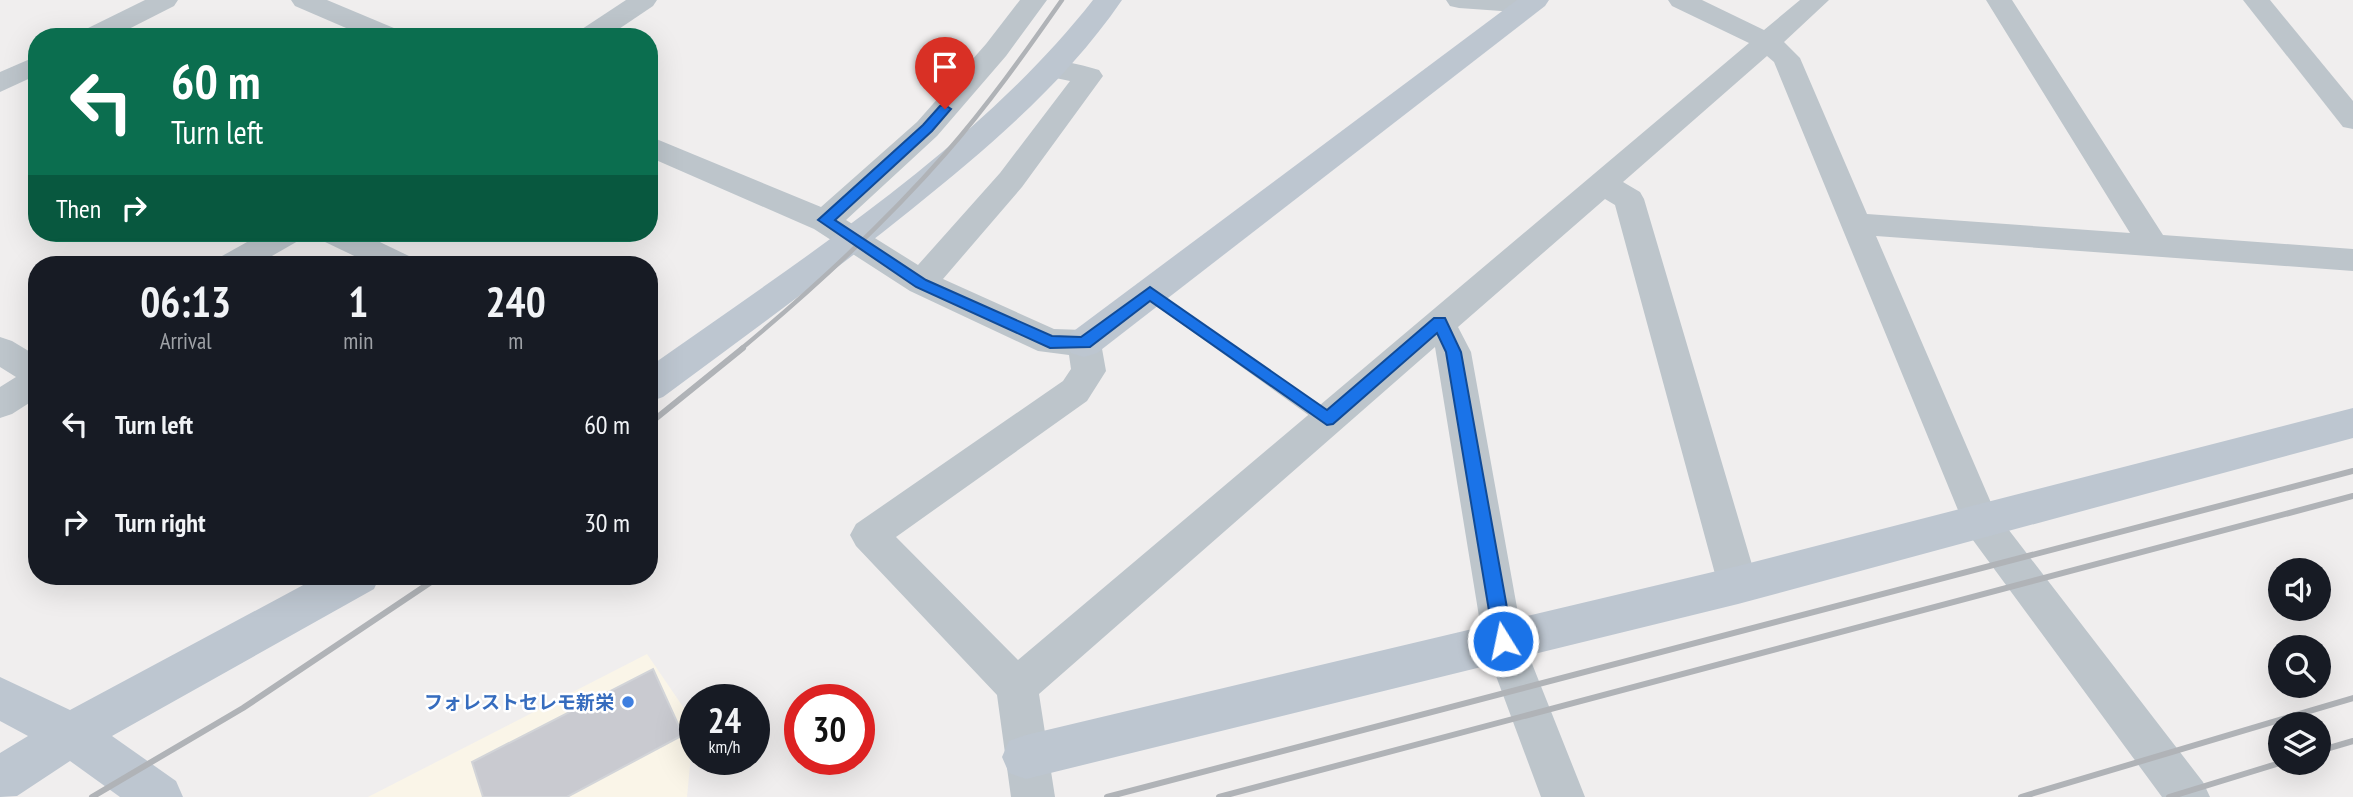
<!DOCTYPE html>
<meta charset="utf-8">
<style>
:root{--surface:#171b24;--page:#242831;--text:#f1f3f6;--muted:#9ea1a6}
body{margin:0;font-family:"PT Sans Narrow","Noto Sans JP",sans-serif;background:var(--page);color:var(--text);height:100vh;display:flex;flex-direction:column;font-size:26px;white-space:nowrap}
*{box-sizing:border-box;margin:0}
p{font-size:23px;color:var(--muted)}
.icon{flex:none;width:38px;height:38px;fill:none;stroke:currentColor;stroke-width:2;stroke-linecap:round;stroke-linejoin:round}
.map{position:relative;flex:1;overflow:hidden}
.sheet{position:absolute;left:28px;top:256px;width:630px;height:329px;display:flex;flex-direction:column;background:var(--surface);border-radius:28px;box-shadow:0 7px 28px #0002}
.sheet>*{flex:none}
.hud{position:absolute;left:28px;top:28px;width:630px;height:214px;border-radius:28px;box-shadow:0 7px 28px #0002;background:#0b6e4f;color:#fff;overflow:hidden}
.tools{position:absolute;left:2268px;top:558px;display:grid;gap:14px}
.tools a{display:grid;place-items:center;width:63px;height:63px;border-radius:50%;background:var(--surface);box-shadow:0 7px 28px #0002;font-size:35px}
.speed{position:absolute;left:679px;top:684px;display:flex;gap:14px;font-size:35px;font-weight:700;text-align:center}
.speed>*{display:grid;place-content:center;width:91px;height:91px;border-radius:50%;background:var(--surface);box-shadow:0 7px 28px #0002;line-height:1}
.speed small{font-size:18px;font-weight:400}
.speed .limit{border:10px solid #d22;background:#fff;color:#111}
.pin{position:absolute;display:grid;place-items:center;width:60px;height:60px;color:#fff;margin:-72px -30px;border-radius:50% 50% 50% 0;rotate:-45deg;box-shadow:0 0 7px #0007}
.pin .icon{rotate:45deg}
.me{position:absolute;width:77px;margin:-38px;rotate:350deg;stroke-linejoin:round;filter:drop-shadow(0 0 5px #0008)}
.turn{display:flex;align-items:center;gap:24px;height:147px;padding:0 28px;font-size:32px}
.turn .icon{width:91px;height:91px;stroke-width:2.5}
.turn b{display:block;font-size:49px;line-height:60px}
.then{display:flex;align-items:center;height:66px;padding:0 28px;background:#0003;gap:14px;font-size:26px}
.eta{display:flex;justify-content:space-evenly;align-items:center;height:119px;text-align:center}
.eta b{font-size:42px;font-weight:600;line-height:49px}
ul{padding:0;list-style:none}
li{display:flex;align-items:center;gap:21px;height:98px;padding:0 28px}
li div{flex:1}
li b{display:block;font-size:26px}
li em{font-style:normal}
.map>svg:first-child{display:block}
.commercial{fill:#faf5e8}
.building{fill:#c9cad0;stroke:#d2d4d8;stroke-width:2}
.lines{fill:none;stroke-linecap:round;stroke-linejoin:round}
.lane{fill:#bdc5cb;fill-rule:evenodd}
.street{fill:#bdc5cb;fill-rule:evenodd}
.secondary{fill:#bdc6d0;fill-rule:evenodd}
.rail-far1{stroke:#b0b3b7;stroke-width:4.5}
.rail{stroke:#b0b3b7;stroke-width:6}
.route{fill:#1a73e8;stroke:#114b97;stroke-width:2}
.shop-dot{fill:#3f7fe0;stroke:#fff;stroke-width:2.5}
.labels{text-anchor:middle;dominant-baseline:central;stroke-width:5;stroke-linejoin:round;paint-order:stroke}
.shop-label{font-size:19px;font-weight:bold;fill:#366cbe;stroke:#fff;text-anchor:end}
</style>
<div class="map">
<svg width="2353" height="797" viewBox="0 0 2353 797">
<rect width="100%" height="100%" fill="#f0eeee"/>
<path class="commercial" d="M647,654l47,69 -7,74h-319z"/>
<path class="building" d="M653,669l30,66 -116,62h-84l-11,-35z"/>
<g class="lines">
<path class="lane" d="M1150,287l183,127 3,5 -3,5h-12l-177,-127 -2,-4 2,-4z"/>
<g class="street">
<path d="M145,0h33l-4,6 -61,31h-34l3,-6z"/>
<path d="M291,0h36l74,31 3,6h-37l-72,-31z"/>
<path d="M626,0h31l-4,6 -46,31h-31l3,-6z"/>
<path d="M1020,0h27l-41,56 -69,80 -91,84 72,45 82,-92 70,-92 -29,-6 -4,-6 4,-6c18,-5 40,2 58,7l4,6 -81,111 -79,92 111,50 30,1 12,4 5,9 5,28 -19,30 -191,136 122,123 731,-617 -77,-37 -4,-6h34l62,30 36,-30h29l-45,42 16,16 67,156 263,19 -144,-233h26l151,235 190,14v22l-477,-35 119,276 208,270 7,15h-48l-195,-265 -193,-470 -7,-6 -144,126 17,10 4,7 114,386 -6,12 -14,5 -14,-5 -6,-12 -103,-380 -10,-6 -147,128 13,25 52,289 62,156h-44l-58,-156 -48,-294 -396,347 16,103h-44l-14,-102 -141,-149 -6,-11 6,-11 207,-143 8,-12 -2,-14 -31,-4 -128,-60 -96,-62 -165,-72v-21l172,71 96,-85 69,-78z"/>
<path d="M1446,0h92l3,5 -4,6 -9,2 -69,-5 -9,-2z"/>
<path d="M2243,0h27l83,101v28l-10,-2z"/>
<path d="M37,56v19l-37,17v-20z"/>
<path d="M263,233h40l-5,8 -40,23h-41l5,-8z"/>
<path d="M318,233h43l48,23 5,8h-43l-48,-23z"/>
<path d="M0,337l12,4 25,15v42l-25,16 -12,4v-31l16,-10 -16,-10z"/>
</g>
<g class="secondary">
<path d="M1093,0h29c-56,82 -133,147 -210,209 -81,65 -166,126 -249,188l-14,5v-35c152,-108 329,-220 444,-367z"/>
<path d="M1517,0h32l-4,6 -448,347 -13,4 -13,-4 -6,-10 6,-10z"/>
<path d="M2353,408v30l-615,166 -712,175 -17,-6 -7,-16 7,-16 17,-6 712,-169z"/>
<path d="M320,576h60l-6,13 -262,147 64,45 7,16h-63l-50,-36 -53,35 -17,1v-44l28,-17 -28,-15v-44l70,33z"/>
</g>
<path class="rail-far1" d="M741,349c72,-60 143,-125 205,-196 42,-48 79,-100 116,-153"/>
<g class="rail">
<path d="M649,424l94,-76"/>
<path d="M2319,751l34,-10"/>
<path d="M92,797l151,-89 197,-132"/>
<path d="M1107,797l1246,-326"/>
<path d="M1219,797l1134,-301"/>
<path d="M2021,797l332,-99"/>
<path d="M2169,797l111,-34"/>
</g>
</g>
<path class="route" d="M945,105l6,4 -19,22 -97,89 91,60 126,56 29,1 69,-50 177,123 107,-92h11l16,34 52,289 -3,6 -7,3 -6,-3 -3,-6 -48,-289 -9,-19 -104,91 -6,1 -177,-124 -60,46 -40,1 -134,-61 -98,-67 105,-95 17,-19z"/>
<circle class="shop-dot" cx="628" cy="702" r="7"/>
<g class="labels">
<g class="shop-label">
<text x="614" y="702">フォレストセレモ新栄</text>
</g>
</g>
</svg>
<div class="tools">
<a><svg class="icon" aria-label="sound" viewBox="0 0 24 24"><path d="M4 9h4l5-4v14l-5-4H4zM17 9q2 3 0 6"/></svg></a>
<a><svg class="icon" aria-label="search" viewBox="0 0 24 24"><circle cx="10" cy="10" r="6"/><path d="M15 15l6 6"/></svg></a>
<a><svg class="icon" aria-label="layers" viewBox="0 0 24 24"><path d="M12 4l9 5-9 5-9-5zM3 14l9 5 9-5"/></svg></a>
</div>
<div class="speed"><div>24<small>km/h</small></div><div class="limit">30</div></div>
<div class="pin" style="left:945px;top:109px;background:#d93025"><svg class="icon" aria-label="arrive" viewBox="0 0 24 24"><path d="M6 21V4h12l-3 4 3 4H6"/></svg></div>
<svg class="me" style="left:1503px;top:641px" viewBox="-20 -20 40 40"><circle r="17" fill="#1a73e8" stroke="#fff" stroke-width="3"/><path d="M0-11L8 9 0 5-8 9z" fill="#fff"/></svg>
<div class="hud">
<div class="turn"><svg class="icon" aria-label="left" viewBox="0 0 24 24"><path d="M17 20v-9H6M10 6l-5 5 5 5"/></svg><div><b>60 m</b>Turn left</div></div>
<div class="then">Then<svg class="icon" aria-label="right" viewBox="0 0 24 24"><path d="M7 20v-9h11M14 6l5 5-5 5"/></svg></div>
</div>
<section class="sheet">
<div class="eta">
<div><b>06:13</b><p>Arrival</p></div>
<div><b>1</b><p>min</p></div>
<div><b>240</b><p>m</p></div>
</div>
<ul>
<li><svg class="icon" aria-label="left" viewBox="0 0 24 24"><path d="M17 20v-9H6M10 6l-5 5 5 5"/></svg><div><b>Turn left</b></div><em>60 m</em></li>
<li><svg class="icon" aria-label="right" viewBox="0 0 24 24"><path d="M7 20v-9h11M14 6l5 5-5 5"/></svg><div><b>Turn right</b></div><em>30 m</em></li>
</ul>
</section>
</div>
